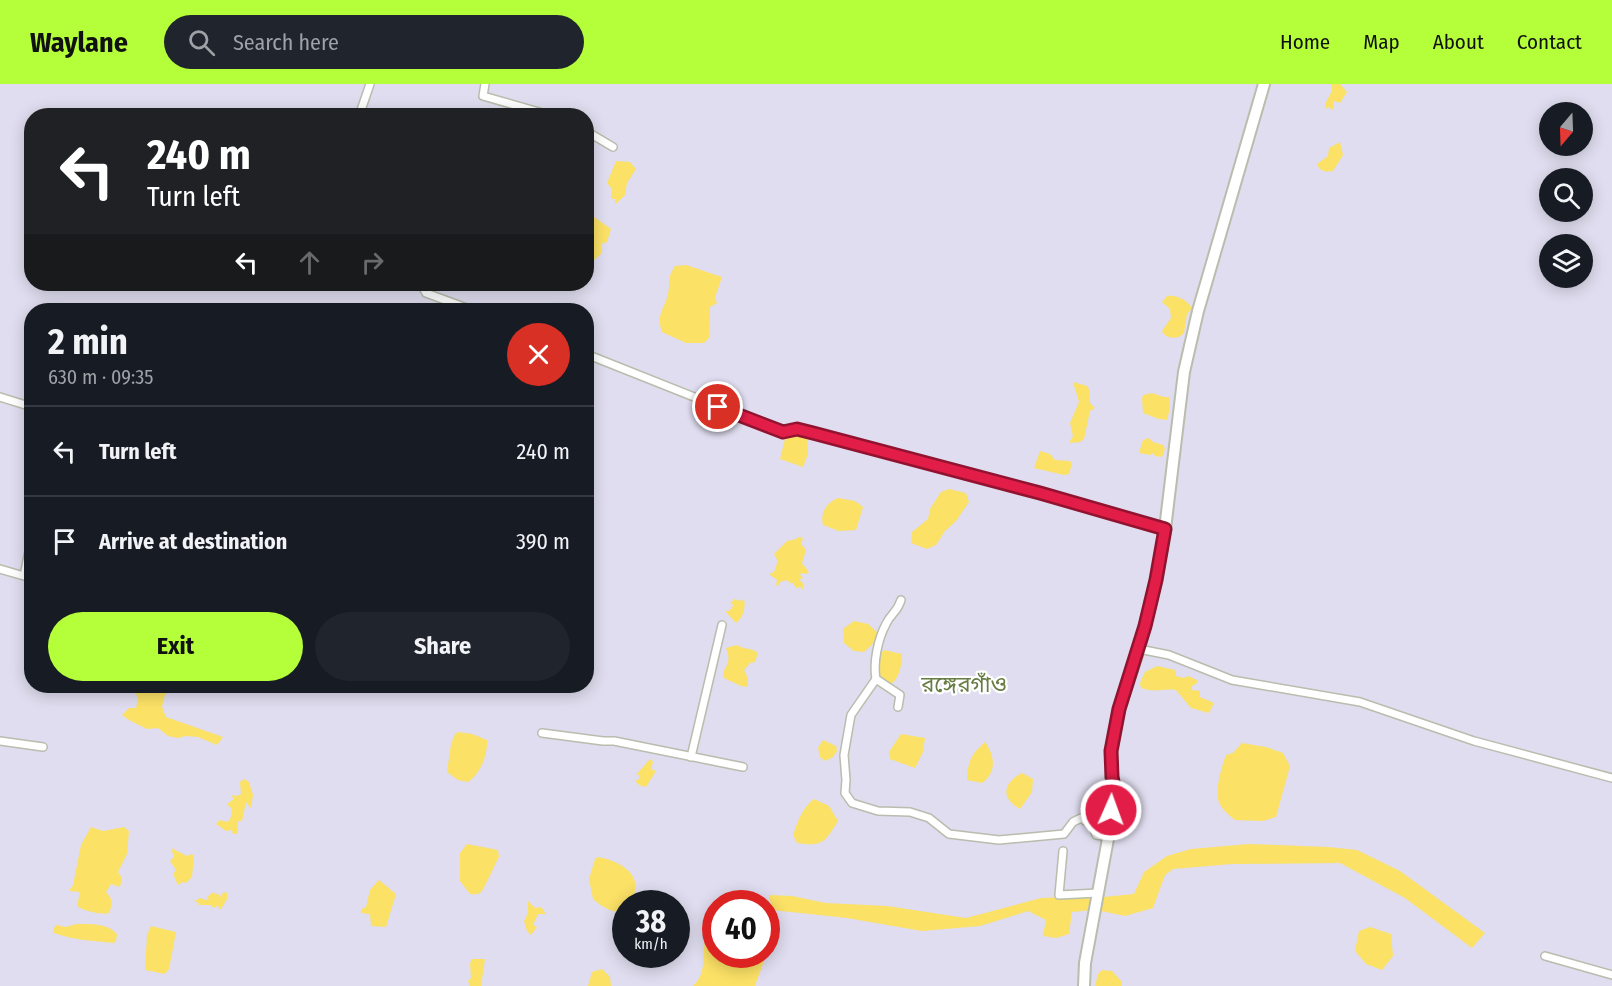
<!DOCTYPE html>
<meta charset="utf-8">
<style>
:root{--surface:#171b24;--page:#20242c;--text:#f1f3f6;--muted:#9ea1a6;--line:#363941;--accent:#b5ff3a}
body{margin:0;font-family:"Fira Sans Condensed","Noto Sans Bengali",sans-serif;background:var(--page);color:var(--text);height:100vh;display:flex;flex-direction:column;font-size:22px;white-space:nowrap}
*{box-sizing:border-box;margin:0}
p{font-size:20px;color:var(--muted)}
.icon{flex:none;width:33px;height:33px;fill:none;stroke:currentColor;stroke-width:2;stroke-linecap:round;stroke-linejoin:round}
.map{position:relative;flex:1;overflow:hidden}
.details{position:absolute;left:24px;top:219px;width:570px;height:390px;display:flex;flex-direction:column;background:var(--surface);border-radius:24px;box-shadow:0 3px 15px #0003}
.details>*{flex:none}
.guide{position:absolute;left:24px;top:24px;width:570px;height:183px;border-radius:24px;box-shadow:0 3px 15px #0003;background:#202124;color:#fff;overflow:hidden}
.needle{width:39px;rotate:199deg}
.fabs{position:absolute;left:1539px;top:18px;display:grid;gap:12px}
.fabs a{display:grid;place-items:center;width:54px;height:54px;border-radius:50%;background:var(--surface);box-shadow:0 3px 15px #0003;font-size:30px}
.speed{position:absolute;left:612px;top:806px;display:flex;gap:12px;font-size:30px;font-weight:700;text-align:center}
.speed>*{display:grid;place-content:center;width:78px;height:78px;border-radius:50%;background:var(--surface);box-shadow:0 3px 15px #0003;line-height:1}
.speed small{font-size:15px;font-weight:400}
.speed .limit{border:9px solid #d22;background:#fff;color:#111}
.pin{position:absolute;display:grid;place-items:center;width:51px;height:51px;color:#fff;margin:-26px;border:3px solid #fff;border-radius:50%;box-shadow:0 2px 6px #0007}
.me{position:absolute;width:66px;margin:-33px;rotate:2deg;stroke-linejoin:round;filter:drop-shadow(0 0 4px #0008)}
.turn{display:flex;align-items:center;gap:21px;height:126px;padding:0 24px;font-size:27px}
.turn .icon{width:78px;height:78px;stroke-width:2.5}
.turn b{display:block;font-size:42px;line-height:51px}
.lanes{display:flex;align-items:center;height:57px;padding:0 24px;background:#0003;justify-content:center;gap:30px;direction:ltr}
.lanes .off{opacity:.35}
.round{display:grid;place-items:center;flex:none;width:63px;height:63px;border-radius:32px;background:var(--page)}
.overview{display:flex;align-items:center;justify-content:space-between;height:102px;padding:0 24px}
h1{font-size:36px;font-weight:700;line-height:45px}
.action{display:flex;gap:12px;margin-top:auto;padding:12px 24px}
.action a{flex:1;height:69px;border-radius:36px;background:var(--accent);color:#111;font-size:24px;font-weight:700;line-height:69px;text-align:center}
.action a+a{background:var(--page);color:var(--text)}
ul{padding:0;list-style:none}
li{display:flex;align-items:center;gap:18px;height:90px;padding:0 24px;border-top:2px solid var(--line)}
li div{flex:1}
li b{display:block;font-size:22px}
li em{font-style:normal}
header{display:flex;align-items:center;gap:36px;box-sizing:border-box;height:84px;padding:0 30px;background:var(--accent);color:#111}
header strong{font-size:28px}
nav{display:flex;gap:33px;margin-inline-start:auto;font-size:21px}
.search{width:420px;height:54px;background:var(--page);display:flex;align-items:center;gap:15px;box-sizing:border-box;padding:0 21px;border-radius:33px;color:var(--muted);font-size:22px}
.map>svg:first-child{display:block}
.water{fill:#fbe166}
.lines{fill:none;stroke-linecap:round;stroke-linejoin:round}
.street-casing{stroke:#b8bdad;stroke-width:10}
.secondary-casing{stroke:#b8bdad;stroke-width:14}
.street{stroke:#fff;stroke-width:7}
.secondary{stroke:#fff;stroke-width:10}
.route-casing{stroke:#92132f;stroke-width:15}
.route{stroke:#e11d48;stroke-width:10}
.labels{text-anchor:middle;dominant-baseline:central;stroke-width:4.5;stroke-linejoin:round;paint-order:stroke}
.quarter-label{font-size:22px;fill:#667c44;stroke:#fff}
</style>
<header>
<strong>Waylane</strong>
<div class="search"><svg class="icon" aria-label="search" viewBox="0 0 24 24"><circle cx="10" cy="10" r="6"/><path d="M15 15l6 6"/></svg>Search here</div>
<nav><a>Home</a><a>Map</a><a>About</a><a>Contact</a></nav>
</header>
<div class="map">
<svg width="1612" height="902" viewBox="0 0 1612 902">
<rect width="100%" height="100%" fill="#dfddef"/>
<g class="water">
<path d="M1331,0h9l7,8 -7,11 -6,-2 -1,9 -5,-3 -2,2 -1,-5 7,-13z"/>
<path d="M1340,58l3,13 -10,16c-7,1 -13,1 -16,-7l11,-8 1,-8z"/>
<path d="M616,77l14,1 6,7 -9,14 -2,12 -10,10v-6h-4l1,-10 -5,-6z"/>
<path d="M587,128l24,17 -4,13 -6,2 1,9 -10,9 -3,-4 2,-2 -4,-9z"/>
<path d="M686,181l36,12 -7,21 2,5 -7,4 -1,31 -5,5h-18l-24,-11c-6,-18 2,-22 6,-38 3,-14 -2,-14 7,-28z"/>
<path d="M1167,212c10,-1 20,4 25,12l-5,6 -3,19c-5,7 -19,6 -22,-2l9,-13 -1,-9 -8,-7z"/>
<path d="M1073,298l14,4 3,5v12l5,5 -5,3 -6,28 -4,3 -11,1 4,-7 -3,-13 9,-21z"/>
<path d="M1152,309l12,4h5l1,11 -3,12 -8,-1 -16,-6 -1,-14 1,-4z"/>
<path d="M787,347l14,3 6,4 1,16 -5,13 -23,-8z"/>
<path d="M1149,354l4,4 10,3 2,4 -3,8 -7,-1 -2,-3 -3,2 -11,-2 4,-13z"/>
<path d="M1040,367l10,3 5,6 15,1 2,3 -3,10 -5,1 -30,-7z"/>
<path d="M949,405l17,4 3,9 -13,19 -11,10 -9,14 -9,4 -16,-6 1,-11 16,-13 2,-10 11,-17z"/>
<path d="M838,414l17,3 8,6 -7,23 -17,1 -16,-6c-3,-12 3,-22 15,-27z"/>
<path d="M799,453l4,1 -2,6 5,6 -4,13 7,9 -3,2 -5,-1 -1,2 3,3 -4,2 4,3v7l-2,-3 -5,1 -3,-5h-3l-3,-3 -7,2 -2,4 -2,-1 1,-5 -8,-6 5,-2 4,-11 -4,-7 13,-13 9,-2z"/>
<path d="M734,515l6,2 4,-2c2,9 -1,19 -8,24l-11,-12h4l5,-6 -4,-1z"/>
<path d="M854,537l14,3 10,9 -1,7 -13,12 -10,-1 -10,-8 -1,-14z"/>
<path d="M737,561c7,5 14,2 21,8l-3,9 -5,1 -6,7 4,8v9l-7,-1 -17,-8 -1,-5c5,-10 8,-13 3,-25z"/>
<path d="M884,566l18,4c-1,14 -2,24 -14,33l-12,-8v-21z"/>
<path d="M1157,582l18,4 1,6 8,2 4,-2 9,4v3l-5,3v4l8,1v6l14,6 -5,10 -18,-5 -15,-18c-13,-2 -22,3 -35,-2l-1,-5 5,-11z"/>
<path d="M151,602h16l-5,21 4,10 57,20 -6,8 -19,-8 -12,-1 -8,2 -10,-2 -10,-8 -11,1 -18,-9 -7,-5 7,-7h7l2,-9 -3,-8 11,-2z"/>
<path d="M458,648l14,2 15,6c1,15 -7,34 -19,42l-10,-2 -11,-8 4,-28 4,-10z"/>
<path d="M901,650l24,4 -2,14 -8,16 -25,-9 -1,-7z"/>
<path d="M823,656l13,6 1,5 -4,6 -8,4 -5,-4 -2,-9z"/>
<path d="M985,658c10,14 12,30 -3,41l-15,-3c1,-20 4,-25 18,-38z"/>
<path d="M1242,659l24,4 17,6 7,13 -14,51 -13,4 -28,-1c-17,-14 -20,-19 -16,-41 2,-9 4,-16 7,-24l7,-2z"/>
<path d="M650,675l3,3 -2,7 5,2 -10,16 -7,-2 -4,-4 4,-2v-4h-3z"/>
<path d="M1022,689l11,6 -1,13 -12,17c-20,-11 -17,-26 2,-36z"/>
<path d="M244,695l5,3 4,13 -2,13 -5,-6 -4,19h-4l-1,13 -6,-1 2,-1 -2,-2 -5,1 -10,-7 4,-4 8,2 3,-5 1,-8 -5,-5 7,-5 -3,-4 6,1 4,-2 -1,-12z"/>
<path d="M814,715l15,7 9,15c-13,21 -15,26 -41,22l-4,-8c5,-14 9,-27 21,-36z"/>
<path d="M91,743l12,4 21,-4 5,4 -2,23 -9,18 4,6 -2,9 -9,-3 -5,8c7,7 7,12 3,21 -8,2 -25,-2 -32,-7l3,-14 -11,-1 4,-6 8,-40z"/>
<path d="M467,760l31,6 1,7c-3,5 -16,35 -19,36 -3,2 -7,1 -10,1l-10,-13v-28z"/>
<path d="M1249,760l79,3 29,3 43,21 85,62 -13,15 -67,-50 -65,-35 -108,1 -59,5 -8,6 -12,33 -28,8 -24,-5 2,-14 31,-3 10,-22 23,-16 24,-7z"/>
<path d="M171,764l16,8 5,-2 2,2 -2,21 -6,6 -3,-1 -5,3 -5,-11 3,-4 -6,-9 4,-4z"/>
<path d="M598,773c24,4 49,20 32,46h-4l-1,8c-12,3 -23,-4 -32,-12l-4,-20 6,-20z"/>
<path d="M379,796l17,14 -10,33 -15,-1 -1,-12 -9,-1 1,-4 4,-2 4,-17z"/>
<path d="M223,808l4,1v6l-6,10h-2l-1,-4 -4,3 -4,-3h-12l1,-2 -5,-2 7,-3 4,2 4,-1 -2,-2 5,-4 6,1 3,3z"/>
<path d="M769,811l23,1 34,7 61,3 79,12 75,-20 52,-2 -1,14 -20,2 -3,22 -13,4 -13,-2 3,-16 -18,-9 -48,15 -58,5 -75,-13 -75,-8z"/>
<path d="M528,817l7,7 6,-1 5,7h-8l-5,11 4,2 -6,8 -4,-4 -3,-10 4,-8z"/>
<path d="M767,833l3,27 -15,42h-62c16,-14 7,-34 14,-52l8,-3 1,23h50z"/>
<path d="M76,840c14,0 32,-1 41,10l-1,7 -2,2c-20,-2 -41,-3 -60,-10l-1,-3 3,-5 10,2z"/>
<path d="M151,842l25,6 -7,37 -4,5 -20,-4 2,-35z"/>
<path d="M1370,843l21,7 2,22 -11,14 -16,-6 -11,-13 4,-20z"/>
<path d="M472,875h13l-4,27h-11l-2,-5 3,-3 -1,-15z"/>
<path d="M602,885l8,8 1,9h-23l4,-14z"/>
<path d="M1102,886l10,1 10,11v4h-27l3,-12z"/>
</g>
<g class="lines">
<defs>
<g id="street">
<path d="M485,0l-2,12 70,20"/>
<path d="M359,32l11,-32"/>
<path d="M586,47l27,16"/>
<path d="M421,200l5,9 46,17"/>
<path d="M586,270l196,78 15,-3 16,4 227,60 125,36"/>
<path d="M0,313l32,10"/>
<path d="M0,485l24,7 8,-40"/>
<path d="M1139,565l30,6 63,25 128,22 114,39 138,37"/>
<path d="M876,595l-25,36 -7,40 2,25 -1,13 7,10 26,8 32,1 19,6 20,16 50,6 65,-6 9,-12 8,-4 12,8 3,9 12,2"/>
<path d="M898,623l2,-12 -24,-16c-3,-17 2,-40 10,-55 5,-11 11,-11 15,-24"/>
<path d="M542,649l61,8h11l129,26"/>
<path d="M0,657l43,6"/>
<path d="M691,673l31,-132"/>
<path d="M1063,767l-4,44 39,-2"/>
<path d="M1545,872l67,19"/>
</g>
<path id="secondary" d="M1084,902l1,-23 25,-135 5,-36 -3,-15 -1,-26 8,-42 20,-60 17,-68 9,-52 19,-157 14,-61 66,-227"/>
</defs>
<use href="#street" class="street-casing"/>
<use href="#secondary" class="secondary-casing"/>
<use href="#street" class="street"/>
<use href="#secondary" class="secondary"/>
</g>
<g class="lines">
<defs>
<path id="route" d="M718,323l65,25 14,-3 16,4 227,60 125,36 -9,51 -11,46 -26,83 -8,42 1,26 3,15 -4,18"/>
</defs>
<use href="#route" class="route-casing"/>
<use href="#route" class="route"/>
</g>
<g class="labels">
<g class="quarter-label">
<text x="964" y="600">রঙ্গেরগাঁও</text>
</g>
</g>
</svg>
<div class="fabs">
<a><svg class="needle" viewBox="-14 -14 28 28"><path d="M0-13l5 13h-10z" fill="#e53935"/><path d="M0 13l5-13h-10z" fill="#9ea1a6"/></svg></a>
<a><svg class="icon" aria-label="search" viewBox="0 0 24 24"><circle cx="10" cy="10" r="6"/><path d="M15 15l6 6"/></svg></a>
<a><svg class="icon" aria-label="layers" viewBox="0 0 24 24"><path d="M12 4l9 5-9 5-9-5zM3 14l9 5 9-5"/></svg></a>
</div>
<div class="speed"><div>38<small>km/h</small></div><div class="limit">40</div></div>
<div class="pin" style="left:718px;top:323px;background:#d93025"><svg class="icon" aria-label="arrive" viewBox="0 0 24 24"><path d="M6 21V4h12l-3 4 3 4H6"/></svg></div>
<svg class="me" style="left:1111px;top:726px" viewBox="-20 -20 40 40"><circle r="17" fill="#e11d48" stroke="#fff" stroke-width="3"/><path d="M0-11L8 9 0 5-8 9z" fill="#fff"/></svg>
<div class="guide">
<div class="turn"><svg class="icon" aria-label="left" viewBox="0 0 24 24"><path d="M17 20v-9H6M10 6l-5 5 5 5"/></svg><div><b>240 m</b>Turn left</div></div>
<div class="lanes"><svg class="icon" aria-label="left" viewBox="0 0 24 24"><path d="M17 20v-9H6M10 6l-5 5 5 5"/></svg><svg class="icon off" aria-label="ahead" viewBox="0 0 24 24"><path d="M12 20V5M6 11l6-6 6 6"/></svg><svg class="icon off" aria-label="right" viewBox="0 0 24 24"><path d="M7 20v-9h11M14 6l5 5-5 5"/></svg></div>
</div>
<section class="details">
<div class="overview"><div><h1>2 min</h1><p>630 m · 09:35</p></div><a class="round" style="background:#d93025;color:#fff"><svg class="icon" aria-label="close" viewBox="0 0 24 24"><path d="M6 6l12 12M18 6L6 18"/></svg></a></div>
<ul>
<li><svg class="icon" aria-label="left" viewBox="0 0 24 24"><path d="M17 20v-9H6M10 6l-5 5 5 5"/></svg><div><b>Turn left</b></div><em>240 m</em></li>
<li><svg class="icon" aria-label="arrive" viewBox="0 0 24 24"><path d="M6 21V4h12l-3 4 3 4H6"/></svg><div><b>Arrive at destination</b></div><em>390 m</em></li>
</ul>
<div class="action"><a>Exit</a><a>Share</a></div>
</section>
</div>
